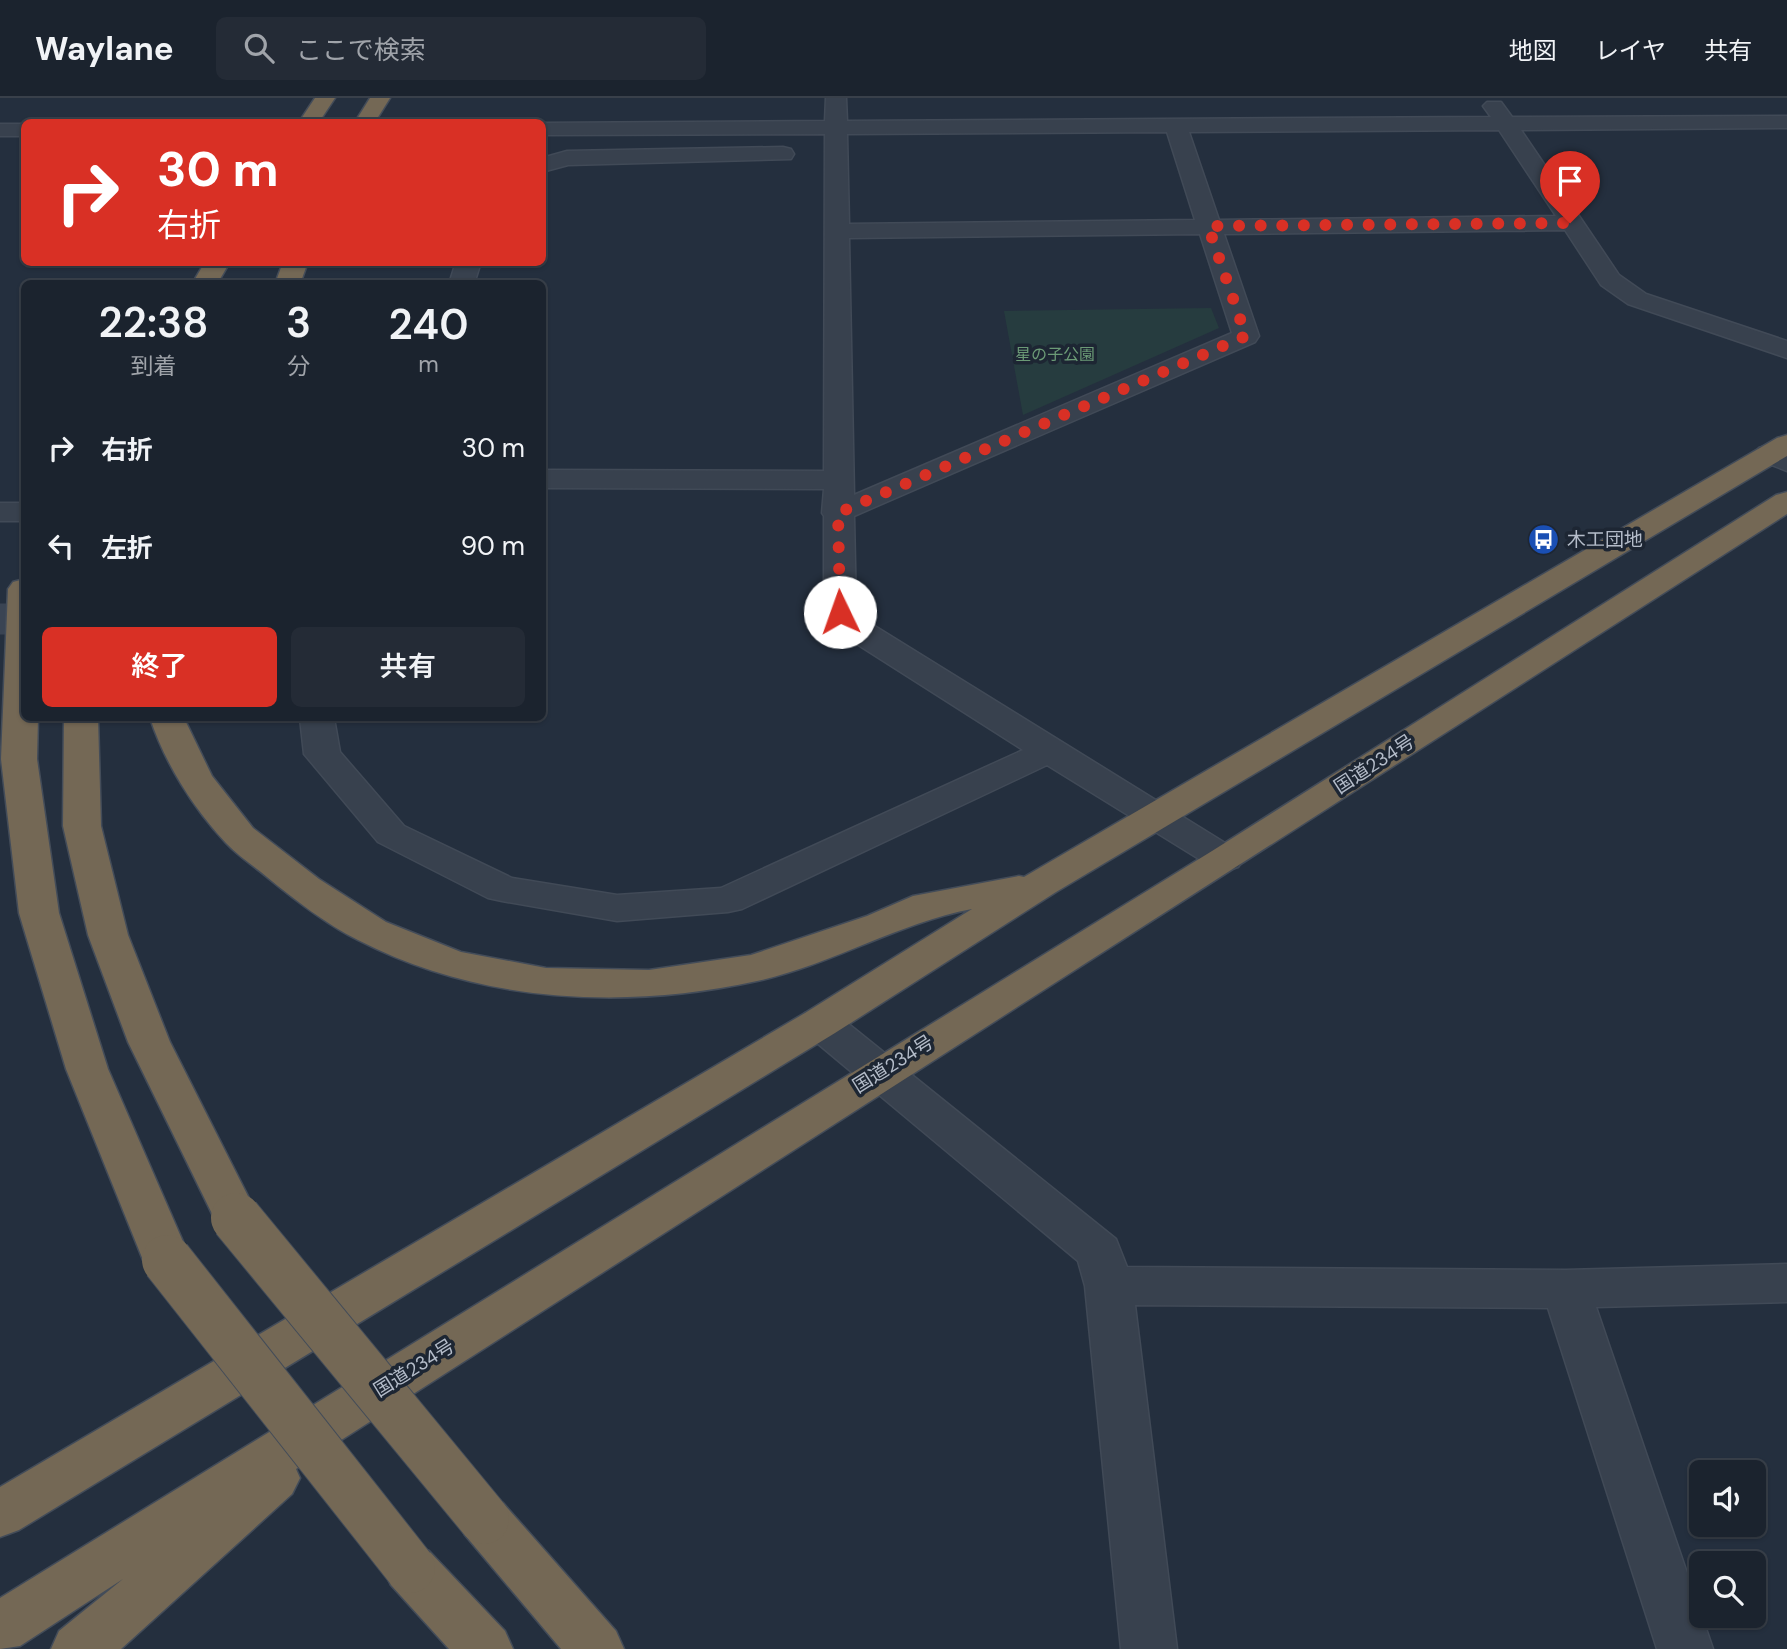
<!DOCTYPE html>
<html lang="ja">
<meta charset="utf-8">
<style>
:root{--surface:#1b232e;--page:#242b36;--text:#f1f3f6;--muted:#a0a4aa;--line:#39404a;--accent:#d93025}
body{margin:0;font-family:"DM Sans","Noto Sans JP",sans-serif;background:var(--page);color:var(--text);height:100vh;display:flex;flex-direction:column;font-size:26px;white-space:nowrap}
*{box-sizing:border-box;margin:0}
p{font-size:23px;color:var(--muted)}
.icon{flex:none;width:38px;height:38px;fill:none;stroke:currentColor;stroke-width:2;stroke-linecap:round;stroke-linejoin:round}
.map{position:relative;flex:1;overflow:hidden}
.side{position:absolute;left:21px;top:182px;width:525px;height:441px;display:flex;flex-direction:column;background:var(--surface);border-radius:10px;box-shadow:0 2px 5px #0004,0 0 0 2px var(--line)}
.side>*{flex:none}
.hud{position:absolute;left:21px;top:21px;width:525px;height:147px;border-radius:10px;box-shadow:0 2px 5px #0004,0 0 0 2px var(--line);background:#d93025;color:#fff;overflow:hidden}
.tools{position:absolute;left:1689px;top:1362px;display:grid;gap:14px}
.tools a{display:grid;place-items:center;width:77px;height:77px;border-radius:10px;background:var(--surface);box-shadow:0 2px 5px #0004,0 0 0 2px var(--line);font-size:35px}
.pin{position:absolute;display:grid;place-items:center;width:60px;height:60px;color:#fff;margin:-72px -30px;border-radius:50% 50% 50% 0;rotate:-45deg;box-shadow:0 0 7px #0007}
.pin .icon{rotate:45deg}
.me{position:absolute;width:77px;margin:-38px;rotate:357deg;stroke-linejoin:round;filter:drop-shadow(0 0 5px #0008)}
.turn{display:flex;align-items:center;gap:24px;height:147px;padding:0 21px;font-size:32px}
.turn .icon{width:91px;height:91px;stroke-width:2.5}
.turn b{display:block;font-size:49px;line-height:60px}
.eta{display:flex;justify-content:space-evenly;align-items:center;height:119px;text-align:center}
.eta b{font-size:42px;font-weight:600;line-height:49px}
.primary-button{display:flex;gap:14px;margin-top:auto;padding:14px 21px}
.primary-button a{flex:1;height:80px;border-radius:10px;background:var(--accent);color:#fff;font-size:28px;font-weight:600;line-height:80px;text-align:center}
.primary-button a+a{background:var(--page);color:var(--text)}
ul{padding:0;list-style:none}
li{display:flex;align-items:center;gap:21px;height:98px;padding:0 21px}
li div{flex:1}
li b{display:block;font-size:26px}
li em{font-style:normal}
header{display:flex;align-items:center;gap:42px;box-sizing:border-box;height:98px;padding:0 35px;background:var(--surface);border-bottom:2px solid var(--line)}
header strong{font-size:33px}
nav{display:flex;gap:38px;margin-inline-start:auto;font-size:24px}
.search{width:490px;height:63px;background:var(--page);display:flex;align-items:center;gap:18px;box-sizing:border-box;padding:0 24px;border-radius:10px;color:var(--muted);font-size:26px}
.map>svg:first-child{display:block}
.green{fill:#263c3f}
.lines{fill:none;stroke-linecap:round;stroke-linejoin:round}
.minor-tunnel{stroke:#3a4453;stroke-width:31;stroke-dasharray:31 15;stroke-linecap:butt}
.minor-casing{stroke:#414a57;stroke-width:3}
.highway-casing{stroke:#434c59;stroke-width:3}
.minor{fill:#38414e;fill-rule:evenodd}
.highway{fill:#746855;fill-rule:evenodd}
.highway-bridge-casing{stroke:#434c59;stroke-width:52;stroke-linecap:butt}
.highway-bridge{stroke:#746855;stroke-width:50}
.route{stroke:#d93025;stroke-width:12;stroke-dasharray:0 21.6}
.labels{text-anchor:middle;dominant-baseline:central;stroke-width:7;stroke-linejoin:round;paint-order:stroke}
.far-park-label{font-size:16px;fill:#6b9a76;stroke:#1d2633}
.poi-label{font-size:19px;fill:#b4bcc9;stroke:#1d2633;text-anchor:start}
.street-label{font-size:19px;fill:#b4bcc9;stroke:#1d2633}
</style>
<header>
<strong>Waylane</strong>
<div class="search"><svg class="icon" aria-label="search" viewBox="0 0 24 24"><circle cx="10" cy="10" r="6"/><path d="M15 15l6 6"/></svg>ここで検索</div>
<nav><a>地図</a><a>レイヤ</a><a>共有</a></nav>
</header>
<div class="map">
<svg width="1787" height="1551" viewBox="0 0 1787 1551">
<rect width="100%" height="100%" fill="#242f3e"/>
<path class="green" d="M1211,210l8,20 -196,87 -19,-104z"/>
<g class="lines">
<path class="minor-tunnel" d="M0,521h24"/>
<defs>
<g id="minor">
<path d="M826,0h20l1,23 644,-4 -8,-11 4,-4h14l11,15 275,-1v12l-266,2 98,145 27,19 141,47v17l-159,-54 -27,-19 -36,-55 -341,4 35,102 -4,6 -401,174 2,94 9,10 373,231 6,8 -6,8 -13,4 -13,-4 -165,-102 -305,144 -14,3 -111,9 -115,-20 -14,-3 -110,-56 -74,-88 -4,-36h34l6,34 64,74 108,52 105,17 104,-7 302,-138 -182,-116 -17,-22v-96l-2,-3 2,-24 -282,-1v-18l282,1 1,-337 -283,1v-12l283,-2zM1499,32l57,86 -337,4 -30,-88zM1167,34l28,88 -346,4 -2,-90zM1200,136l32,99 -378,162 -5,-257z"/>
<rect x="0" y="26" width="24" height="12"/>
<path d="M783,49l8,2 3,5 -3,5 -223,6 -26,7v-14l25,-7z"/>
<path d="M456,164h25l-7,22h-25z"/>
<path d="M1769,347l18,6v20l-28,-11 -4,-6 4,-6z"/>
<rect x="0" y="405" width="24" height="18"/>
<path d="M820,911l15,4 281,226 11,28 439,3 221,-6v38l-191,5 117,342h-56l-109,-341 -413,-3 42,344h-56l-36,-363 -7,-25 -273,-228 -6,-10 6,-10z"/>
</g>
<g id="highway">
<path d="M315,0h20l-16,24h-20z"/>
<path d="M370,0h20l-15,24h-20z"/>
<path d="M205,164h25l-13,22h-25z"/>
<path d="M283,164h25l-8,22h-25z"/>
<path d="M1787,337v21l-731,436 -221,141 -816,497 -19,7v-50l805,-474 167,-104c-74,14 -141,56 -215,72 -132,29 -277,22 -399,-41 -32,-16 -63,-40 -91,-63 -13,-11 -29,-21 -41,-34 -33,-35 -61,-80 -76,-125h34l28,58 41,52 66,51 67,43 75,30 85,16 103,2 102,-15 116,-39 46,-20 106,-20 5,1 753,-439z"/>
<path d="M1787,394v22l-1491,955 4,9 -8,16 -171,155h-70l8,-18 64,-52 -103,67 -20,3v-51l1212,-747 564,-356z"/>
<path d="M24,481v139h14l-1,41 22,154 49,156 83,191 -7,13 -17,5 -17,-5 -7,-13 -77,-191 -47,-156 -18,-154 7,-170 5,-7z"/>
<path d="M64,620h34l3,108 27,109 42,107 89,176 -7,12 -16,6 -16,-6 -92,-188 -40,-107 -25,-109z"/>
<path d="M484,1398l19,7 113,128 8,18h-63l-96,-114 -8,-16 8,-16z"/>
<path d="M410,1446l19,7 76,80 8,18h-64l-58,-64 -8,-17 8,-17z"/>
</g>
</defs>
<use href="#minor" class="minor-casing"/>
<use href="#highway" class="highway-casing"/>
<use href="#minor" class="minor"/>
<use href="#highway" class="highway"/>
<defs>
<g id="highway-bridge">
<path d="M236,1120l248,301"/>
<path d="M167,1162l243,308"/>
</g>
</defs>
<use href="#highway-bridge" class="highway-bridge-casing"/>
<use href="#highway-bridge" class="highway-bridge"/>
</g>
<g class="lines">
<path class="route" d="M840,514l-2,-99 408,-177 -38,-110 362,-3"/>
</g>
<defs>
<symbol id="bus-disc" viewBox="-11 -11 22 22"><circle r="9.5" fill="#1a4fb4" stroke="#1d2633"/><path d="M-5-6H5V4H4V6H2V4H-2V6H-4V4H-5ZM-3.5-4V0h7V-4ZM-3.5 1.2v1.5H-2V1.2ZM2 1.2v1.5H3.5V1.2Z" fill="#fff"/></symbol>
</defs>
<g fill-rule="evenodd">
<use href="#bus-disc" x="1526" y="424" width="35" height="35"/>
</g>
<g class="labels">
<g class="far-park-label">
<text x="1055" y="256">星の子公園</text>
</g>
<g class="poi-label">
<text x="1567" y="441">木工団地</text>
</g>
<g class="street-label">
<text transform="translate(1374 666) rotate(-33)">国道234号</text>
<text transform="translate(893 966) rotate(-32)">国道234号</text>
<text transform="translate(414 1270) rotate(-32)">国道234号</text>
</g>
</g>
</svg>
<div class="tools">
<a><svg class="icon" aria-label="sound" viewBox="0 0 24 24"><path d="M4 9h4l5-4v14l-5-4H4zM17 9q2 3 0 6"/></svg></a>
<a><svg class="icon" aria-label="search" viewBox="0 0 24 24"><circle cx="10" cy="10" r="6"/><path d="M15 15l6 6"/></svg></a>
</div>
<div class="pin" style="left:1570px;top:125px;background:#d93025"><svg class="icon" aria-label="arrive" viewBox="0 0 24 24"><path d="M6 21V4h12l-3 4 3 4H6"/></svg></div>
<svg class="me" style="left:840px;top:514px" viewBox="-20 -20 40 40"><circle r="19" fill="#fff"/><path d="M0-13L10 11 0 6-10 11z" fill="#d93025"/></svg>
<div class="hud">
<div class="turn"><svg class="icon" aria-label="right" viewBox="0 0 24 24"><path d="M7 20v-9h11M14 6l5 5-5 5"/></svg><div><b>30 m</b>右折</div></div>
</div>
<section class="side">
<div class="eta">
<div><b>22:38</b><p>到着</p></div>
<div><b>3</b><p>分</p></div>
<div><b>240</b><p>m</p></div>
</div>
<ul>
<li><svg class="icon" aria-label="right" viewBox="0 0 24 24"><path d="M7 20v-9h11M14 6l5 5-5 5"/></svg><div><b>右折</b></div><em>30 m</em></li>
<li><svg class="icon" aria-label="left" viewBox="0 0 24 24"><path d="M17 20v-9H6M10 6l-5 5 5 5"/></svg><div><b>左折</b></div><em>90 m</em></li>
</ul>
<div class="primary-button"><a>終了</a><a>共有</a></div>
</section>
</div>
